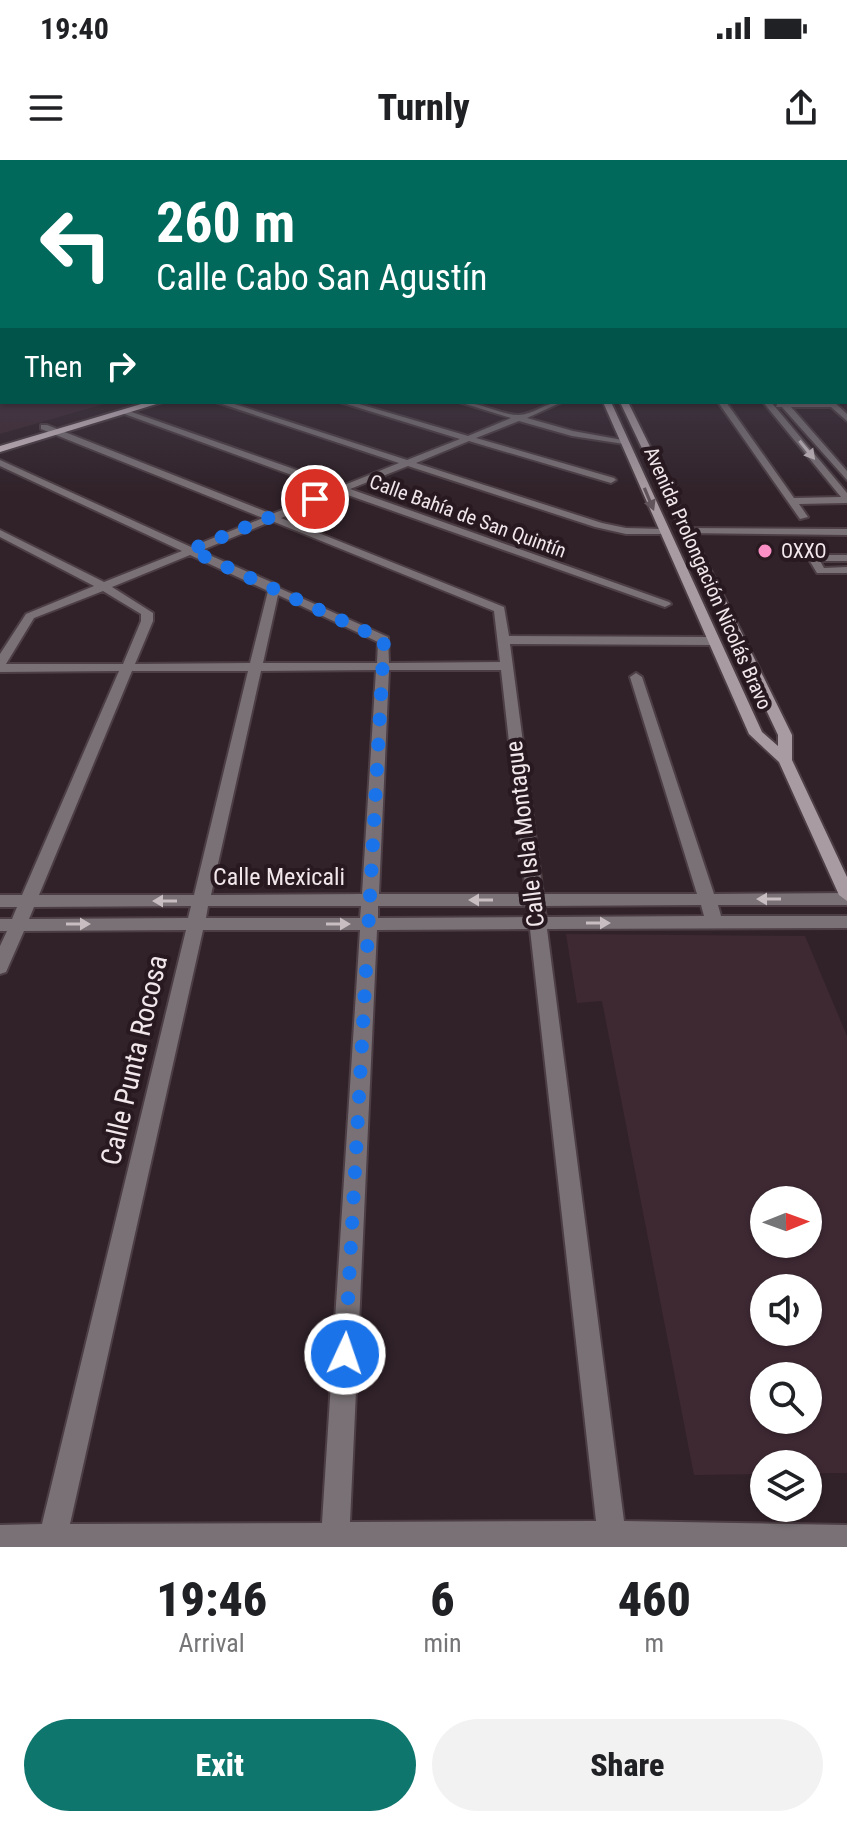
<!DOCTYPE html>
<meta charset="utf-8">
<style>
:root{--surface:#fff;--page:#f2f2f2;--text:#202124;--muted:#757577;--accent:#0f766e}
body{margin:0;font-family:"Roboto Condensed",sans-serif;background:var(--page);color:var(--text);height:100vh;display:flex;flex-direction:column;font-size:30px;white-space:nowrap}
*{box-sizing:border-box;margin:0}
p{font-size:26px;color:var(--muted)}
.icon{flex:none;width:44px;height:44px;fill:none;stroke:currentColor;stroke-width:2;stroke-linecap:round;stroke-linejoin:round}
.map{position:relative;height:1387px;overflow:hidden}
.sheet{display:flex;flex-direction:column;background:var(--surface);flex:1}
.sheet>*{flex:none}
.banner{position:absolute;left:0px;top:0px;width:848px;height:244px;box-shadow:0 2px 6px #0004;background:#00695c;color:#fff;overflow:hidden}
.needle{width:52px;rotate:89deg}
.fabs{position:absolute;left:750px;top:1026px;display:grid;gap:16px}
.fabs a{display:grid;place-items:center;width:72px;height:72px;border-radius:50%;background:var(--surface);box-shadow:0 2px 6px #0004;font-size:40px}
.pin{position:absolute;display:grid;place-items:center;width:68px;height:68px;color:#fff;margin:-34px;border:4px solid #fff;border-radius:50%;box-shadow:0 2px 8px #0007}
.me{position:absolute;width:88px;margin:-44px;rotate:3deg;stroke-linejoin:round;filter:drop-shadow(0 0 6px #0008)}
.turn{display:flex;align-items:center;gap:28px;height:168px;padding:0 24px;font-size:36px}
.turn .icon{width:104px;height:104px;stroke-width:2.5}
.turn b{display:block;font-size:56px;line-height:68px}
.then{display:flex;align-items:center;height:76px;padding:0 24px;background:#0003;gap:16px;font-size:30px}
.eta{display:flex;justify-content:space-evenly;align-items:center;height:136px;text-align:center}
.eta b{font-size:48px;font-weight:800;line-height:56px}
.cta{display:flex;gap:16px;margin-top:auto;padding:16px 24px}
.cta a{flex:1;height:92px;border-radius:48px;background:var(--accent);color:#fff;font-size:32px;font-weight:800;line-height:92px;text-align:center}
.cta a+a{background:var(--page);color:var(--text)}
.status{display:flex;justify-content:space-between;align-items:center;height:56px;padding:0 40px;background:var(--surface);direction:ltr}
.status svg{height:22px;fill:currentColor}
header{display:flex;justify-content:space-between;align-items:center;height:104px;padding:0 24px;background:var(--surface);font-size:36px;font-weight:800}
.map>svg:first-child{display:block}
.built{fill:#3e2933;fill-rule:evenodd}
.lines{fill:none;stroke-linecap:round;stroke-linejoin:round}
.street-casing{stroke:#4c3e44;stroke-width:4}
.secondary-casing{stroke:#4c3e44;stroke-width:4}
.primary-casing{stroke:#4c3e44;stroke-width:4}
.street{fill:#797175;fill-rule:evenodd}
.secondary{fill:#a89ba1;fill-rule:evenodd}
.primary{fill:#ccbcc3;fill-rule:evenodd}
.oneway{fill:#c8bec2}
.oneway2{fill:#61545a}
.route{stroke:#1a73e8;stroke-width:14;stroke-dasharray:0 25.2}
.poi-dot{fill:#fa8fc6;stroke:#27191f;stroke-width:3}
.labels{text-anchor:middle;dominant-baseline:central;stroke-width:8;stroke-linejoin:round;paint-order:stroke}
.far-street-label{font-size:20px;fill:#f2e8ec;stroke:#27191f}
.far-poi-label{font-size:20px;fill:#f2e8ec;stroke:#27191f;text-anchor:start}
.street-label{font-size:24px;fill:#f2e8ec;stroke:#27191f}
.near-street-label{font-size:28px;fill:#f2e8ec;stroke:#27191f}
</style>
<div class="status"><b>19:40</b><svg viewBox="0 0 49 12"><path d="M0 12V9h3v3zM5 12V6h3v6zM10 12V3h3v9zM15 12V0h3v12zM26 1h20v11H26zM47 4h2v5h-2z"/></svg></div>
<header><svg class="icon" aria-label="menu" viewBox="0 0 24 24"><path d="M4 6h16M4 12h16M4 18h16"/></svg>Turnly<svg class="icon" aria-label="share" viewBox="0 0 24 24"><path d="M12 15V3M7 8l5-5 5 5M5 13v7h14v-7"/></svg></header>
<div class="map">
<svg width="847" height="1387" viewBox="0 0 847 1387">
<rect width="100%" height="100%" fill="#312229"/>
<g class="built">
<path d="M0,224l2,18h109l-111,32z"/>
<path d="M566,774l239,2 42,100v437h-39v-9h-44v10l-70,1 -92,-474 -25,2zM764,1040h44v44h-44zM808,1128v44h-44v-44zM764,1216h44v44h-44z"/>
</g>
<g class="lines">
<defs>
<g id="street">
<rect x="846" y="141" width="1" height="4"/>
<rect x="846" y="171" width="1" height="5"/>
<rect x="846" y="211" width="1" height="4"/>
<rect x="0" y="217" width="2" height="4"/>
<rect x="846" y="236" width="1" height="4"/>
<path d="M216,242h12l179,58 53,-21 -120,-37h12l116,34 43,-18 -52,-16c21,0 42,13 59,13 15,0 28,-13 44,-13l-35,16 46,13 55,10 -4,3 -52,-8 -53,-15 -43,17 138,40 2,2 -5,3 -142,-42 -53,22 186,60 24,5 37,1 5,3 -1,2h-41l-31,-7 -187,-61 -58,23 319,113 2,2 -6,3 -323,-114 -61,25 223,89 5,29 204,1 6,4 -6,4 -203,-1 33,250h154l-67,-217 6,-4 6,4 72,217 133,-1v12h-129l3,11h126v12l-300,1 77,592 223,4v22h-847v-22l42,-1 144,-594 -162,1 -18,41 -6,2v-28l7,-15h-7v-12h12l5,-12h-17v-12h22l97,-224 -119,1v-18l26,-40 68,-28 -94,-49v-7l104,52 78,-31 -182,-85v-6l191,87 72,-29 -222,-89v-4h6l225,89 61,-24 -214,-78 7,-2 216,76 57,-23zM272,361l222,90 6,51 -111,1 -1,-26 -109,-49 -1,-3 -78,-34zM190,395l78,36 -18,72 -115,1 18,-43v-8l-41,-26zM103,431l38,23v7l-18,43h-117l28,-46zM278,435l100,47 -1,21h-114zM376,510l-14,224 -151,1 50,-224zM389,510h112l25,224h-147zM132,511h116l-54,224h-155zM701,745l3,11 -158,1 -2,-11zM191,746l-3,12 -159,1 5,-12zM208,746h153l-1,12h-154zM378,746h149l2,11 -151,1zM530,769l66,592 -246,1 27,-592zM203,770h157l-38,593 -252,1z"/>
<path d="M718,242h8l68,96 47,-1 -78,-95h8l76,91v10l-48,1 9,13 -8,2z"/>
<path d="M778,242h56l13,12v7l-16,-14h-40l56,64v9l-65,-73h-6z"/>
<path d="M686,368l161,1v6l-165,-2v-4z"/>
<path d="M813,395h34v6h-27l4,7 23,-1v6h-30l-9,-15z"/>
</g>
<g id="secondary">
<path d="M2,172v4l-2,1v-4z"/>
<path d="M603,242h8l151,330 16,14v-11l-158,-333h8l164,333v25l55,117v24l-8,-6 -60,-133 -30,-28z"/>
</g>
<path id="primary" d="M148,242h15l-163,50v-6z"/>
</defs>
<use href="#street" class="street-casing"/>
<use href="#secondary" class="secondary-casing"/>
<use href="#primary" class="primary-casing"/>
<use href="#street" class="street"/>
<use href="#secondary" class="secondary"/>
<use href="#primary" class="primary"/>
</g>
<defs><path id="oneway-solid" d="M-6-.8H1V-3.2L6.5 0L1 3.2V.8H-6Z" transform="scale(2)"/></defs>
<g class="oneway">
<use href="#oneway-solid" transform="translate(807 290) rotate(51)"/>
<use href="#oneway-solid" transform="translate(769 739) rotate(180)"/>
<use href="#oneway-solid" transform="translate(481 740) rotate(180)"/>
<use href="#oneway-solid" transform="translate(165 741) rotate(-180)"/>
<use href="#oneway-solid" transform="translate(598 763)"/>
<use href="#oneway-solid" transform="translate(78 764)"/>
<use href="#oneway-solid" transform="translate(338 764)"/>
</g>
<use class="oneway2" href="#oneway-solid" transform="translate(649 339) rotate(67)"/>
<linearGradient id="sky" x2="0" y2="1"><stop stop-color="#1b1317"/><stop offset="0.42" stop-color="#484454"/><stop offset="1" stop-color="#484454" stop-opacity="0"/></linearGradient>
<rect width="847" height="334" fill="url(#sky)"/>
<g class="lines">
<path class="route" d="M315,339l-125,51 194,90 -39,714"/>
</g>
<circle class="poi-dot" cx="765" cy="391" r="8"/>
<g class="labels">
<g class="far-street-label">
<text transform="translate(468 356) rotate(20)">Calle Bahía de San Quintín</text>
<text transform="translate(708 418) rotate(66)">Avenida Prolongación Nicolás Bravo</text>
</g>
<g class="far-poi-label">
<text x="781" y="391">OXXO</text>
</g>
<g class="street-label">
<text transform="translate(525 674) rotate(-97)">Calle Isla Montague</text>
<text x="279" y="717">Calle Mexicali</text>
</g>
<g class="near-street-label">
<text transform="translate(134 900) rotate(-77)">Calle Punta Rocosa</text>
</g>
</g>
</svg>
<div class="fabs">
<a><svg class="needle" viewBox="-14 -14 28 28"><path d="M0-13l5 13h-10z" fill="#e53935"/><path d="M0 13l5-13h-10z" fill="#757577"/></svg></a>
<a><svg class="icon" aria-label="sound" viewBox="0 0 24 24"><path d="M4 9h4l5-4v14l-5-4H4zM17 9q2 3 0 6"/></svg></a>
<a><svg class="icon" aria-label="search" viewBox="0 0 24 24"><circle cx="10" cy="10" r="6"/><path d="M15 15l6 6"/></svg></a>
<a><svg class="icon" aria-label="layers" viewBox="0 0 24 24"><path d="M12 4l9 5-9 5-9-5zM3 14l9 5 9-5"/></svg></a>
</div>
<div class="pin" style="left:315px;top:339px;background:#d93025"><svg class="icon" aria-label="arrive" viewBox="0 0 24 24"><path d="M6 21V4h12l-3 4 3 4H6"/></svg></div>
<svg class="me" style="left:345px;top:1194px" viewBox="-20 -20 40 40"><circle r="17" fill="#1a73e8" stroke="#fff" stroke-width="3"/><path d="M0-11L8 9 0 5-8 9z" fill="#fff"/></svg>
<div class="banner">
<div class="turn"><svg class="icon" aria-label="left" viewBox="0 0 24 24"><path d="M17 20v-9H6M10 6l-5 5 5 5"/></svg><div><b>260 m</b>Calle Cabo San Agustín</div></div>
<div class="then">Then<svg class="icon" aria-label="right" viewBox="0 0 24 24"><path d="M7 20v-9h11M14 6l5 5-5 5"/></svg></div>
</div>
</div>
<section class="sheet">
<div class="eta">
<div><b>19:46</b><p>Arrival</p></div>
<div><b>6</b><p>min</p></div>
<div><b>460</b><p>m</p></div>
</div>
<div class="cta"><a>Exit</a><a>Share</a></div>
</section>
